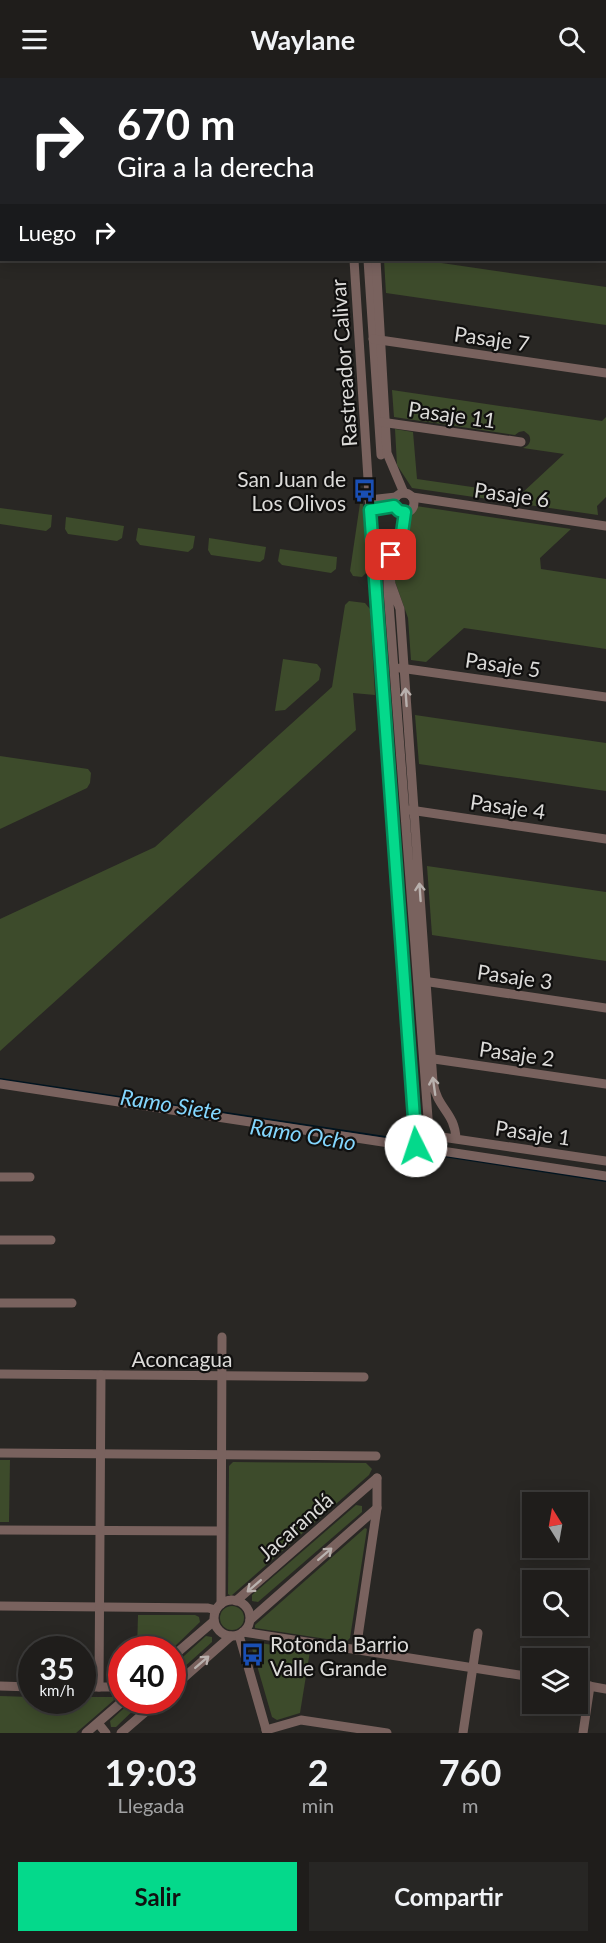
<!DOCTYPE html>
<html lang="es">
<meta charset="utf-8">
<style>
:root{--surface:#1f1d1b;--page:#272624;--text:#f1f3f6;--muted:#a1a2a3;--line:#3c3b3a;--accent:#04d98b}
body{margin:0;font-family:Lato,sans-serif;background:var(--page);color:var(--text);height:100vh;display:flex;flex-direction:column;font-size:22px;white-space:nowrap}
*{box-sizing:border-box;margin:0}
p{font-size:20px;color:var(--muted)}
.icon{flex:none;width:33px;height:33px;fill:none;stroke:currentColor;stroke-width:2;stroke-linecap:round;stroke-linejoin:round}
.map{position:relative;height:1655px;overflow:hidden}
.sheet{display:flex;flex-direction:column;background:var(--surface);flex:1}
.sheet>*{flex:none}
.hud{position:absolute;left:0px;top:0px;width:606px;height:183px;box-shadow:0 3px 15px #0003,0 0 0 2px var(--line);background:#202124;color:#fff;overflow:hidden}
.needle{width:39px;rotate:349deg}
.fabs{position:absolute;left:522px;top:1414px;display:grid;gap:12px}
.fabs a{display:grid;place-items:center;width:66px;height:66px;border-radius:0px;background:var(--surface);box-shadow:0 3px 15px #0003,0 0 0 2px var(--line);font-size:30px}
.speed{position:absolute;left:18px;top:1558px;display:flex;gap:12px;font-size:30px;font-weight:700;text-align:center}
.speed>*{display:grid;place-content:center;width:78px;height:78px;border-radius:50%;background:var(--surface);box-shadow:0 3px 15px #0003,0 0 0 2px var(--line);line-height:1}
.speed small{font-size:15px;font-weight:400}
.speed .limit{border:9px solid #d22;background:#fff;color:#111}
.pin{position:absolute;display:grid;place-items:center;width:51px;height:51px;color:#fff;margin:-26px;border-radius:12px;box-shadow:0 3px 9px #0006}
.me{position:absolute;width:66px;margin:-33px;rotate:356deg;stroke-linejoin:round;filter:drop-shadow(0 0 4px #0008)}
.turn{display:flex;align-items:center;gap:21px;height:126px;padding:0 18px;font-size:27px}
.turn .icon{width:78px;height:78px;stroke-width:2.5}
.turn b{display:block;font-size:42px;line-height:51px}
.then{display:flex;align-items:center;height:57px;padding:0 18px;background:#0003;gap:12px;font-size:22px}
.eta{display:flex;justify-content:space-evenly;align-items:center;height:102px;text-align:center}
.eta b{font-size:36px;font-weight:700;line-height:42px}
.button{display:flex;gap:12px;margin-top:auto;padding:12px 18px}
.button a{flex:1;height:69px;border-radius:0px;background:var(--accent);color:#111;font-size:24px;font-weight:700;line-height:69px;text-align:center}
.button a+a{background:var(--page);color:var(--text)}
header{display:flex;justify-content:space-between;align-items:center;height:78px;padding:0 18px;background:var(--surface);font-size:27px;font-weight:700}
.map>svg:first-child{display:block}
.green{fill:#3d4b2b}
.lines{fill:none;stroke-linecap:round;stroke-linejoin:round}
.stream{stroke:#001420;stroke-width:2}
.minor{stroke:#79625e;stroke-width:9}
.oneway{stroke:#b9b1ae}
.route-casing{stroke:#038d5a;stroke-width:15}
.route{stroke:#04d98b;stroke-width:10}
.labels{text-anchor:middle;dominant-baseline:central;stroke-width:4.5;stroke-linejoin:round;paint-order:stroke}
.street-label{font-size:21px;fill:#dcdbd9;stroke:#11100f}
.poi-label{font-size:21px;fill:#dcdbd9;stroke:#11100f;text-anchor:end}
.water-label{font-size:22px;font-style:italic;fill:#83d6fe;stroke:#11100f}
</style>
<header><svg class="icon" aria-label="menu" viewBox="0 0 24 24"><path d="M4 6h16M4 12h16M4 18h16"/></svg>Waylane<svg class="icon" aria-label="search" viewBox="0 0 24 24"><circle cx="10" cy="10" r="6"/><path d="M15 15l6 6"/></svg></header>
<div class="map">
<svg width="606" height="1655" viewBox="0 0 606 1655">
<rect width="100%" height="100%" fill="#292724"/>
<g class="green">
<path d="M384,182h37l185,27v38l-220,-32z"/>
<path d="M392,312l210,31 4,-4v80l-9,9 1,9 -186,-27 -15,-23 -2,-36 18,3 4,47 104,15 43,-40 -41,-6c6,-2 9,-7 6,-13l-5,-4 -5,1 -4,3 -121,-18z"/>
<path d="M362,412l5,82 -5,5 -9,-1 -3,-5z"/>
<path d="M416,428l155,23 -31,29 1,11 65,10v70l-142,-21 -38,34 -15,-2 -3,-42 -16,-45 1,-13z"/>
<path d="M0,430l52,7 -1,12 -5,4 -46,-7z"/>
<path d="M66,439l58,9 -2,12 -5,3 -49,-7 -3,-5z"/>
<path d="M138,450l57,8 -2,12 -5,4 -48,-7 -4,-5z"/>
<path d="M209,460l57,9 -2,12 -4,3 -49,-7 -3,-5z"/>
<path d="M280,471l57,8 -1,12 -5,4 -49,-8 -4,-4z"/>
<path d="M349,523l16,2 5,6 5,86 -22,-2 3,37 -356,321v-132l155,-72 177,-160 13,-82z"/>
<path d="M283,581l34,5 4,5 -2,11 -34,30 -10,1z"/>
<path d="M415,637l191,28v48l-187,-27z"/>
<path d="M0,678l88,13 3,4 -1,10 -3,5 -87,41z"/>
<path d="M427,788l179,26v69l-174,-26z"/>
<path d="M0,1382h10l-1,62h-9z"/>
<path d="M233,1384l133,1 6,6 -3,6 -138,121 -3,-2 1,-128z"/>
<path d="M356,1427l6,1v6l-104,90 -6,-1v-6z"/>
<path d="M365,1450l2,1 -17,109 -4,4 -91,-14v-3z"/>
<circle cx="232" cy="1540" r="12"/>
<path d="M138,1537h57l4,2 1,5 -29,28h-34z"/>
<path d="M206,1558l6,1v5l-39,35v-11z"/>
<path d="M254,1564l56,9 -10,62 -23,7 -5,-3 -21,-72z"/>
<path d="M0,1618l31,1 1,4h50l1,-4h30l1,3 -38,33h-76z"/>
<path d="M132,1623h11l-27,26h-5l-1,-6z"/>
</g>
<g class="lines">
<g class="stream">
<path d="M0,1001l412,62"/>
<path d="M424,1075l182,28"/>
</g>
<g class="minor">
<path d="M343,0v2"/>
<path d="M356,0v2"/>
<path d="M364,0v2"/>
<path d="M596,0l10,2"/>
<path d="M604,163h2"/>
<path d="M354,182l16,250 46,636"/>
<path d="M368,182l13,195"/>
<path d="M376,182l11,193 17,40"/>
<path d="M373,261l233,34"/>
<path d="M381,344l140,20"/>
<circle cx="404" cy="425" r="10"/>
<path d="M412,419l194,29"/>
<path d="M369,422l27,-3"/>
<path d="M370,432l25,-4"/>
<path d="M388,487l14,-32 3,-21"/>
<path d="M400,590l206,29"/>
<path d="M410,732l196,29"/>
<path d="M423,903l183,27"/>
<path d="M427,980l179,26"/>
<path d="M0,1006l606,92"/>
<path d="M456,1061c-1,-27 -19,-30 -23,-57l-33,-473 -9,-25 -3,-19v25l41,541 6,5 171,25"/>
<path d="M0,1099h30"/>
<path d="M0,1162h51"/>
<path d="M0,1225h72"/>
<path d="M0,1296l364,3"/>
<path d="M0,1375l376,3"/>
<path d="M0,1452l220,1"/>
<circle cx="232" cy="1540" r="18"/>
<path d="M236,1523l141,-123"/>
<path d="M221,1526l1,-267"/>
<path d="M0,1528l208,2 8,2"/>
<path d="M250,1542l127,-112"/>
<path d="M243,1554l289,45"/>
<path d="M239,1557l28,98"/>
<path d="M356,1572l21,-142v-30"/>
<path d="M172,1579l42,-36"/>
<path d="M578,1606l28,5"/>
<path d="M0,1608l32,1"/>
<path d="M82,1609h40"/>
<path d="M99,1609l2,-312"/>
<path d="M172,1610l59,-52"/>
<path d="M98,1645l8,10"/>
<path d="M266,1652l35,-10 86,13"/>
<path d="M86,1655l37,-32"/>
<path d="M121,1655l37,-32"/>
<path d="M463,1655l15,-100"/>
<path d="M583,1655l7,-47"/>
</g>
</g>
<defs><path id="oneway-shaft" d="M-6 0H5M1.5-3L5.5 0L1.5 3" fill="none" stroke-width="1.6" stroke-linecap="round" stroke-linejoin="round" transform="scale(1.5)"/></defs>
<g class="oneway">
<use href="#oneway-shaft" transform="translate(406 619) rotate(-94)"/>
<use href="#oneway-shaft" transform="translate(420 814) rotate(-94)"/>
<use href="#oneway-shaft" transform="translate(434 1008) rotate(-98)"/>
<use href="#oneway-shaft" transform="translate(325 1476) rotate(-41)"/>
<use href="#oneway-shaft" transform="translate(254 1508) rotate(139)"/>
<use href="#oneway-shaft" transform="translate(202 1584) rotate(-41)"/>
</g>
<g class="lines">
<defs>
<path id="route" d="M391,477l11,-22 3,-21 -6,-1 -5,-5 -24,4 46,636"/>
</defs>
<use href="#route" class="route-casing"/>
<use href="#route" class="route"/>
</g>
<defs>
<symbol id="bus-bare" viewBox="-9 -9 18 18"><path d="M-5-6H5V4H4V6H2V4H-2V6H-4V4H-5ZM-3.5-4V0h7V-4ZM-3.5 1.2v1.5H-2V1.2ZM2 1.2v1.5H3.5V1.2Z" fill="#1a4fb4" stroke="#11100f" stroke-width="2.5" paint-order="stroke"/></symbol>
</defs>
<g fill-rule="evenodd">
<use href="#bus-bare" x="348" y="396" width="33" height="33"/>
<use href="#bus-bare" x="236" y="1560" width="33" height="33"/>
</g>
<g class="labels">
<g class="street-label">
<text transform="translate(492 260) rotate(8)">Pasaje 7</text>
<text transform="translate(343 285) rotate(-94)">Rastreador Calivar</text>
<text transform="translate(452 336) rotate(8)">Pasaje 11</text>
<text transform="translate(512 416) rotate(8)">Pasaje 6</text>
<text transform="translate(503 586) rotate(8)">Pasaje 5</text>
<text transform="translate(508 728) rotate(8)">Pasaje 4</text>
<text transform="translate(515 898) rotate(8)">Pasaje 3</text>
<text transform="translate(517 975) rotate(8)">Pasaje 2</text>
<text transform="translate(533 1054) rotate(8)">Pasaje 1</text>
<text x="182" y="1280">Aconcagua</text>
<text transform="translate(295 1448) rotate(-41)">Jacarandá</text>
</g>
<g class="poi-label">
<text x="346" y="400">San Juan de<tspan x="346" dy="24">Los Olivos</tspan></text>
<text x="270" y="1565" text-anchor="start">Rotonda Barrio<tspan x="270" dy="24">Valle Grande</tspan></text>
</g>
<g class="water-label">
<text transform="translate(171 1026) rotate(9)">Ramo Siete</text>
<text transform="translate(303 1056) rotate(9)">Ramo Ocho</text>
</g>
</g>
</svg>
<div class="fabs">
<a><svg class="needle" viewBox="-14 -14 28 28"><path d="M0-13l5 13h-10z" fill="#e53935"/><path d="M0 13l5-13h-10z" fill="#a1a2a3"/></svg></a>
<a><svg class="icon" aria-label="search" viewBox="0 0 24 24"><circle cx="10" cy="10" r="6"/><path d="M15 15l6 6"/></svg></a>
<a><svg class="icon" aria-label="layers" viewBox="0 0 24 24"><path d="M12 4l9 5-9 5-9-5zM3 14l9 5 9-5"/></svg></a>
</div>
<div class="speed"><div>35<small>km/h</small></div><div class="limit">40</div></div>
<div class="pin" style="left:391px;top:477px;background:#d93025"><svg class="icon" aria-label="arrive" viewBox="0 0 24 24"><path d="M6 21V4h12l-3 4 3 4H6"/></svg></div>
<svg class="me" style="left:416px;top:1068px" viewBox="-20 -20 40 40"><circle r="19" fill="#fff"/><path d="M0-13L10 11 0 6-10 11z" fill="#04d98b"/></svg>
<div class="hud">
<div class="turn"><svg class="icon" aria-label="right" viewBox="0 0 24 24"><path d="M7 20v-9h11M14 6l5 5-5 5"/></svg><div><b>670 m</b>Gira a la derecha</div></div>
<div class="then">Luego<svg class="icon" aria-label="right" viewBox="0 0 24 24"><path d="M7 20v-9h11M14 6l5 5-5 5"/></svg></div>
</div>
</div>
<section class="sheet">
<div class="eta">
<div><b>19:03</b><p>Llegada</p></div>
<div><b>2</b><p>min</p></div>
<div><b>760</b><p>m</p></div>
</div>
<div class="button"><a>Salir</a><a>Compartir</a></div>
</section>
